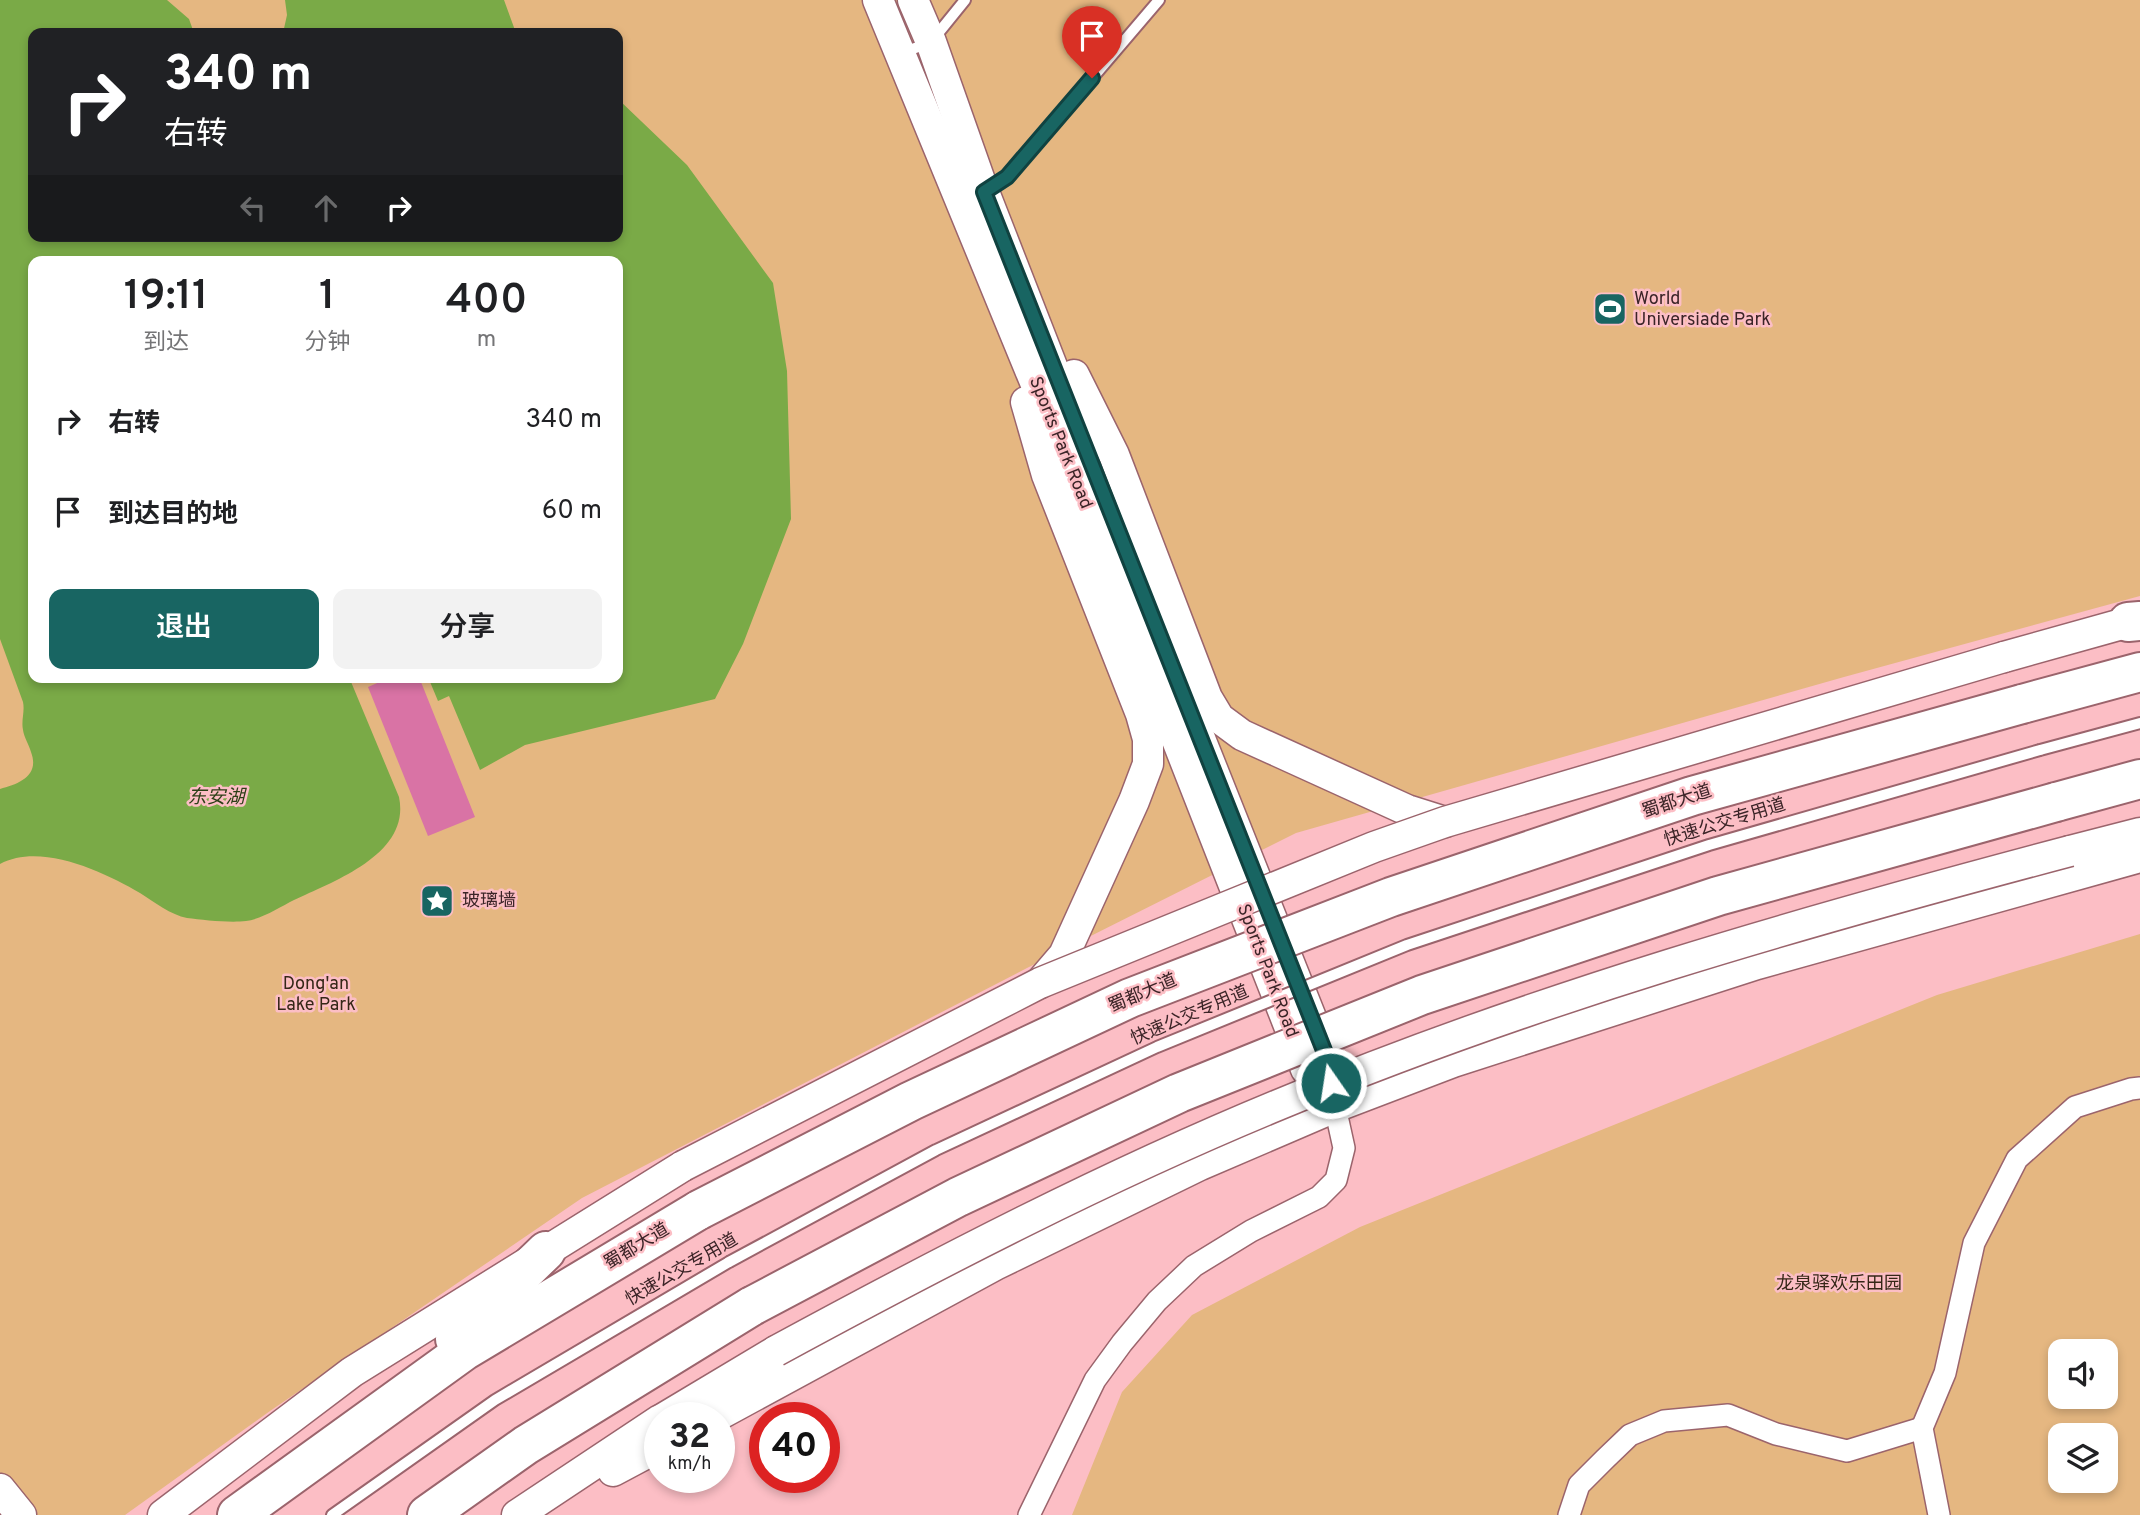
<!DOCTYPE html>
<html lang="zh">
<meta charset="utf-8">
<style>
:root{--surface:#fff;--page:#f2f2f2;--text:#202124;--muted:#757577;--accent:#186562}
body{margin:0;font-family:Overpass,"Noto Sans SC",sans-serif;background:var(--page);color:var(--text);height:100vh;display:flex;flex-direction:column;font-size:26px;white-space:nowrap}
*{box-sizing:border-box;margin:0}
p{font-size:23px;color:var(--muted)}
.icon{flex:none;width:38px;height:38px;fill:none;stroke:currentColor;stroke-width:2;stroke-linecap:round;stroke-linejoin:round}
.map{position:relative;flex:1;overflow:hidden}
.details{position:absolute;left:28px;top:256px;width:595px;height:427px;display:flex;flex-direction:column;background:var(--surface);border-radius:14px;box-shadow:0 4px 10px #0003}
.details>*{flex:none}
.top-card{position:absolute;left:28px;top:28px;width:595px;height:214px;border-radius:14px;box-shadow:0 4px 10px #0003;background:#202124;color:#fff;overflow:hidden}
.controls{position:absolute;left:2048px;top:1339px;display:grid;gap:14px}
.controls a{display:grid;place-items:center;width:70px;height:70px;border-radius:14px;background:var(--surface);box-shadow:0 4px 10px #0003;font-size:35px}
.speed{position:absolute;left:644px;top:1402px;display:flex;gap:14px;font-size:35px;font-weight:700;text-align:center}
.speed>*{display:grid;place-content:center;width:91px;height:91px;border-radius:50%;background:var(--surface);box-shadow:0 4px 10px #0003;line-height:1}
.speed small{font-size:18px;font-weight:400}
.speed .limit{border:10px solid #d22;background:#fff;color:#111}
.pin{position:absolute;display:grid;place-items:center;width:60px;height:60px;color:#fff;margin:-72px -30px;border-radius:50% 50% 50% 0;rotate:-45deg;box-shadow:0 0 7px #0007}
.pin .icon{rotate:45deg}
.me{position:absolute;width:77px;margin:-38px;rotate:347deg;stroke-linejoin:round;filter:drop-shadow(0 0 5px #0008)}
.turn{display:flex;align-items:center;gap:24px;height:147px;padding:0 21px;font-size:32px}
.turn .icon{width:91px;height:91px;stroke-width:2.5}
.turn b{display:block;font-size:49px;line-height:60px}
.lanes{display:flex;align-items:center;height:66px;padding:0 21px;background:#0003;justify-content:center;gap:35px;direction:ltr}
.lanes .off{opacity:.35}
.eta{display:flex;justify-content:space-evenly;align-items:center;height:119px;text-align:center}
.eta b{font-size:42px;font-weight:600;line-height:49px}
.primary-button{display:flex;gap:14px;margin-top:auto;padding:14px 21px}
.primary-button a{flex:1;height:80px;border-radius:14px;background:var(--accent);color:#fff;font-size:28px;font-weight:600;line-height:80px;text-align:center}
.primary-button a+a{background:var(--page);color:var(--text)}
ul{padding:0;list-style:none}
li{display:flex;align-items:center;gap:21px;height:91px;padding:0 21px}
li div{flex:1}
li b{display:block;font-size:26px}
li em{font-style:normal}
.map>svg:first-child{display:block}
.green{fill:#e5b781;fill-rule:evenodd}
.water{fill:#7aaa47}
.building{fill:#d973a5}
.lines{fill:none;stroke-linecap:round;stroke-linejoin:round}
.lane-casing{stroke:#9b646c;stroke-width:14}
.street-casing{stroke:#9b646c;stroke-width:24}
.secondary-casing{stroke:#9b646c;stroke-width:33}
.highway-casing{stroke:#9b646c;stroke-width:42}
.lane{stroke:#fff;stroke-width:10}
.street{stroke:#fff;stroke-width:21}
.secondary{stroke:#fff;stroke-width:30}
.highway{stroke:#fff;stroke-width:38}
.lane-bridge-casing{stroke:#9b646c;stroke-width:14;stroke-linecap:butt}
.secondary-bridge-casing{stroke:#9b646c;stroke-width:33;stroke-linecap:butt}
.highway-bridge-casing{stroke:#9b646c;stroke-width:42;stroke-linecap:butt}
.lane-bridge{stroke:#fff;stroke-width:10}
.secondary-bridge{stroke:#fff;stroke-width:30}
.highway-bridge{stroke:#fff;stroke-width:38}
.route-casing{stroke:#104240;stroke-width:18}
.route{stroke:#186562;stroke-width:12}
.labels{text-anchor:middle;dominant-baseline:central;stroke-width:5;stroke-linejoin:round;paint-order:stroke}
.poi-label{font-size:18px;fill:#3b2427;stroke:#fcbec5;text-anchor:start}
.street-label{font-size:18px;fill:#3b2427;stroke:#fcbec5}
.park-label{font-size:18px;fill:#352717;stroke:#fcbec5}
.water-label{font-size:19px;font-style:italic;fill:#2c3f17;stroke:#fcbec5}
</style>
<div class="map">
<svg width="2140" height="1515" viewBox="0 0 2140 1515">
<rect width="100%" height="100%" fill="#fcbec5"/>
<g class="green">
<path d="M0,0h2140v596l-296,81 -548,156 -269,135 -445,230 -312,213 -145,104h-125zM33,33h585v203h-585zM33,261h585v416h-585z"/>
<path d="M2140,934v581h-1068l50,-123 70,-77 168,-88 577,-232zM2060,1351h45v45h-45zM2060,1435h45v45h-45z"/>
</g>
<g class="water">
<path d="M0,0h167l22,19 5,14h-161v203h585v-137l69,66 86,118 14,88 4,148 -48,125 -28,55 -190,46 -45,25 -31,-74 -11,5 -10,-24h190v-416h-585v416h316l50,120c12,57 -65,84 -105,103 -14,7 -32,19 -48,21 -16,2 -43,-1 -59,-3 -16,-3 -33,-16 -47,-25 -36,-21 -99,-51 -140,-29v-75c19,-5 40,-13 31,-37 -2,-7 -7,-15 -8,-22 -2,-10 2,-18 0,-28l-23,-63z"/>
<path d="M285,0h219l12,33h-233l4,-18z"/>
</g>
<path class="building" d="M391,677h28l56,140 -47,19 -60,-149z"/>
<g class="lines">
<defs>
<g id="lane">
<path d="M902,53l29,-11 34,-42"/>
<path d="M987,190l21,-13 151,-177"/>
<path d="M2040,750l100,-27"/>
<path d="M332,1515l163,-115 234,-138"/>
</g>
<g id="street">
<path d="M1029,1515l66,-135 27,-37 35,-42 37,-35 57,-35 68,-34 17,-17 8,-32 -9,-41"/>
<path d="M1569,1515l10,-30 26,-26 25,-24 34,-14 64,-6 48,19 71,17 75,-23"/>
<path d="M1939,1515l-17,-87 23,-55 29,-130 43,-84 58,-52 56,-18 9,-1"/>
</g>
<g id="secondary">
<path d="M878,0l192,467 236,602 29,38"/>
<path d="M913,0l18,42 53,150 96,246"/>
<path d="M1074,375l40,80 93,243 12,20 23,17 165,75 38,12"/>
<path d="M1026,402l21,73 94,239 7,25v25l-14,37 -70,154 -24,28"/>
<path d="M1127,555l200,503 8,46"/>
<path d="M2004,657l136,-38"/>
<path d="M2070,851l70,-18"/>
<path d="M664,1418l112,-67"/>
<path d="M713,1418l282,-153 205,-100 135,-58 118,-45 304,-98 383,-107"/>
<path d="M613,1471l47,-25"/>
<path d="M0,1489l21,26"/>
<path d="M163,1515l189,-143 331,-206"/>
<path d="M517,1515l143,-95"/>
</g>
<g id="highway">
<path d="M2128,622l12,-1"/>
<path d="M2022,704l118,-32"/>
<path d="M2056,802l84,-23"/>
<path d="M455,1339l91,-88"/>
<path d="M237,1515l227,-164 235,-141"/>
<path d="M427,1515l99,-70 226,-139"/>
</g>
</defs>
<use href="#lane" class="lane-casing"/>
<use href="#street" class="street-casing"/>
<use href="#secondary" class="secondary-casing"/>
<use href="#highway" class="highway-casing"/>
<use href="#lane" class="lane"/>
<use href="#street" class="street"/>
<use href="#secondary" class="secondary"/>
<use href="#highway" class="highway"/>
<defs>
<path id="lane-bridge" d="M729,1262l207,-112 221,-103 250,-102 302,-100 331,-95"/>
<g id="secondary-bridge">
<path d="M683,1166l357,-183 334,-136 71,-25 559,-165"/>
<path d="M776,1351c164,-89 330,-175 502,-246 257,-107 524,-183 792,-254"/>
</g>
<g id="highway-bridge">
<path d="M699,1210l212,-109 219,-103 261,-101 301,-101 330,-92"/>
<path d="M752,1306l206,-109 221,-104 243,-98 296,-99 338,-94"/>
</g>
</defs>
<use href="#lane-bridge" class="lane-bridge-casing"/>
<use href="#secondary-bridge" class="secondary-bridge-casing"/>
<use href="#highway-bridge" class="highway-bridge-casing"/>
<use href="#lane-bridge" class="lane-bridge"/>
<use href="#secondary-bridge" class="secondary-bridge"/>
<use href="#highway-bridge" class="highway-bridge"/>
</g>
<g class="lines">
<defs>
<path id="route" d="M1092,78l-85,99 -23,15 343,866 4,25"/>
</defs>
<use href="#route" class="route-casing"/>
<use href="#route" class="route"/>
</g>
<defs>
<symbol id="stadium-square" viewBox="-11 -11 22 22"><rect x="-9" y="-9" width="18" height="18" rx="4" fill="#186562" stroke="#fcbec5"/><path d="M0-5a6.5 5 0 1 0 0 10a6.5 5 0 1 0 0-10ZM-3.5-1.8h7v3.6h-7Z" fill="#fff"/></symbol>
<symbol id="sight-square" viewBox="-11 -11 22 22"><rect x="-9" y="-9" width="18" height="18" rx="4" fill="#186562" stroke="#fcbec5"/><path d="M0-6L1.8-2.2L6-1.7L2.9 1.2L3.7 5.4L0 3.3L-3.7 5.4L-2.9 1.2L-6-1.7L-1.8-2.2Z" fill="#fff"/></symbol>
</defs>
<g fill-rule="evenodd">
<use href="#stadium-square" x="1591" y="290" width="38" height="38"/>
<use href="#sight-square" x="418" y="882" width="38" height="38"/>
</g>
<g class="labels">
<g class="poi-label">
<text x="1634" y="299">World<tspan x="1634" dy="21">Universiade Park</tspan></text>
<text x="462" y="901">玻璃墙</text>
</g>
<g class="street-label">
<text transform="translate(1060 443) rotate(68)">Sports Park Road</text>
<text transform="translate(1677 802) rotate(-18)">蜀都大道</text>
<text transform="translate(1725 823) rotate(-17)">快速公交专用道</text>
<text transform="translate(1267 971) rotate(69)">Sports Park Road</text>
<text transform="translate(1143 994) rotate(-23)">蜀都大道</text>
<text transform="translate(1190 1016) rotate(-23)">快速公交专用道</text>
<text transform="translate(637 1247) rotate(-31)">蜀都大道</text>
<text transform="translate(682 1270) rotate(-30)">快速公交专用道</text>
</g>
<g class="park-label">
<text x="316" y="984">Dong'an<tspan x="316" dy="21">Lake Park</tspan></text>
<text x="1839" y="1284">龙泉驿欢乐田园</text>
</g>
<g class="water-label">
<text x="216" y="798">东安湖</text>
</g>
</g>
</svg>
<div class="controls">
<a><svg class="icon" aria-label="sound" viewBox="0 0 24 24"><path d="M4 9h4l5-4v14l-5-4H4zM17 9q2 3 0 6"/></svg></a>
<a><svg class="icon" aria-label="layers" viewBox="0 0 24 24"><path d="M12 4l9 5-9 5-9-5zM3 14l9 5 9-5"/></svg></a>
</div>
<div class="speed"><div>32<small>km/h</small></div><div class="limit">40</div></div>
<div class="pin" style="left:1092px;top:78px;background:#d93025"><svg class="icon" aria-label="arrive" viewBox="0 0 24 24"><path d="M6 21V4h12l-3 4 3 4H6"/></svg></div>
<svg class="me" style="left:1331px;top:1083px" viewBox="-20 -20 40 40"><circle r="17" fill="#186562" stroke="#fff" stroke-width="3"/><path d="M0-11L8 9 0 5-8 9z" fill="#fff"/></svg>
<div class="top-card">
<div class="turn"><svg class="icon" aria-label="right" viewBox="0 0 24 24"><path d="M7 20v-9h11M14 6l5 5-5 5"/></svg><div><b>340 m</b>右转</div></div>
<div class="lanes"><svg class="icon off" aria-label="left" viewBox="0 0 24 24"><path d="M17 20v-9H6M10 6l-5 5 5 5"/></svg><svg class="icon off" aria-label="ahead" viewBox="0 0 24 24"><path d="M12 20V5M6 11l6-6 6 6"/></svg><svg class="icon" aria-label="right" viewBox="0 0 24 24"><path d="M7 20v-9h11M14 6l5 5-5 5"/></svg></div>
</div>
<section class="details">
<div class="eta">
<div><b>19:11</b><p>到达</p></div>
<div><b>1</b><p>分钟</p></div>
<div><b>400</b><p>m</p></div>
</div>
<ul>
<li><svg class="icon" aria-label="right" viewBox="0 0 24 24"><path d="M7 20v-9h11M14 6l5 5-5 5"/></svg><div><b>右转</b></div><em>340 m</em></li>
<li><svg class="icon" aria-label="arrive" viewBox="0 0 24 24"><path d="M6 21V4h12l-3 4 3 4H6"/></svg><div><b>到达目的地</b></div><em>60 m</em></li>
</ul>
<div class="primary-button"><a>退出</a><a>分享</a></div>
</section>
</div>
